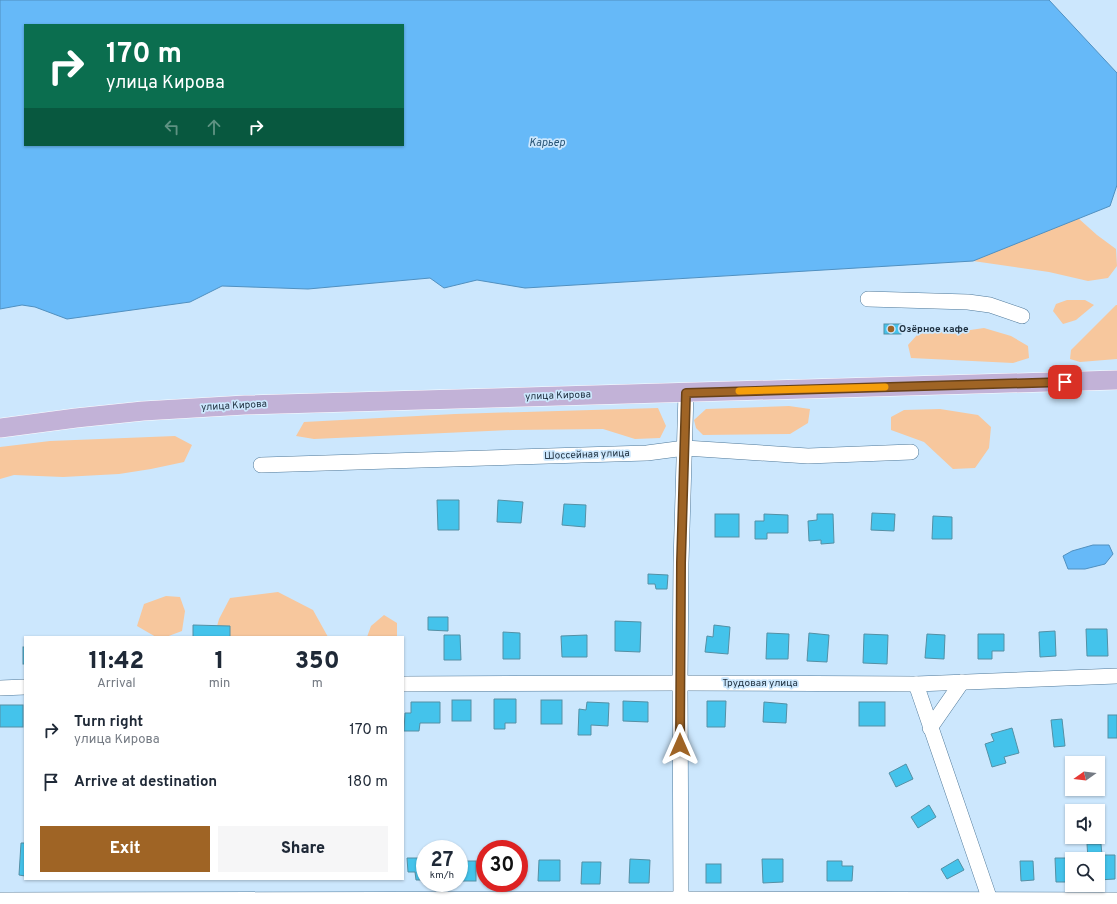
<!DOCTYPE html>
<meta charset="utf-8">
<style>
:root{--surface:#fff;--page:#f6f6f7;--text:#1f2937;--muted:#747a83;--accent:#9f6425}
body{margin:0;font-family:Overpass,sans-serif;background:var(--page);color:var(--text);height:100vh;display:flex;flex-direction:column;font-size:15px;white-space:nowrap}
*{box-sizing:border-box;margin:0}
p{font-size:13px;color:var(--muted)}
.icon{flex:none;width:22px;height:22px;fill:none;stroke:currentColor;stroke-width:2;stroke-linecap:round;stroke-linejoin:round}
.map{position:relative;flex:1;overflow:hidden}
.drawer{position:absolute;left:24px;top:636px;width:380px;height:244px;display:flex;flex-direction:column;background:var(--surface);border-radius:0px;box-shadow:0 1px 3px #0004}
.drawer>*{flex:none}
.top-card{position:absolute;left:24px;top:24px;width:380px;height:122px;border-radius:0px;box-shadow:0 1px 3px #0004;background:#0b6e4f;color:#fff;overflow:hidden}
.needle{width:26px;rotate:256deg}
.tools{position:absolute;left:1065px;top:756px;display:grid;gap:8px}
.tools a{display:grid;place-items:center;width:40px;height:40px;border-radius:0px;background:var(--surface);box-shadow:0 1px 3px #0004;font-size:20px}
.speed{position:absolute;left:416px;top:840px;display:flex;gap:8px;font-size:20px;font-weight:700;text-align:center}
.speed>*{display:grid;place-content:center;width:52px;height:52px;border-radius:50%;background:var(--surface);box-shadow:0 1px 3px #0004;line-height:1}
.speed small{font-size:10px;font-weight:400}
.speed .limit{border:6px solid #d22;background:#fff;color:#111}
.pin{position:absolute;display:grid;place-items:center;width:34px;height:34px;color:#fff;margin:-17px;border-radius:8px;box-shadow:0 2px 6px #0006}
.me{position:absolute;width:44px;margin:-22px;rotate:0deg;stroke-linejoin:round;filter:drop-shadow(0 0 3px #0008)}
.turn{display:flex;align-items:center;gap:14px;height:84px;padding:0 16px;font-size:18px}
.turn .icon{width:52px;height:52px;stroke-width:2.5}
.turn b{display:block;font-size:28px;line-height:34px}
.lanes{display:flex;align-items:center;height:38px;padding:0 16px;background:#0003;justify-content:center;gap:20px;direction:ltr}
.lanes .off{opacity:.35}
.eta{display:flex;justify-content:space-evenly;align-items:center;height:68px;text-align:center}
.eta b{font-size:24px;font-weight:800;line-height:28px}
.primary-button{display:flex;gap:8px;margin-top:auto;padding:8px 16px}
.primary-button a{flex:1;height:46px;border-radius:0px;background:var(--accent);color:#fff;font-size:16px;font-weight:800;line-height:46px;text-align:center}
.primary-button a+a{background:var(--page);color:var(--text)}
ul{padding:0;list-style:none}
li{display:flex;align-items:center;gap:12px;height:52px;padding:0 16px}
li div{flex:1}
li b{display:block;font-size:15px}
li em{font-style:normal}
.map>svg:first-child{display:block}
.green{fill:#f7c79d}
.water{fill:#66b9f8;stroke:#5090c0;fill-rule:evenodd}
.building{fill:#44c3eb;stroke:#5490a5}
.lines{fill:none;stroke-linecap:round;stroke-linejoin:round}
.minor-casing{stroke:#4f799a;stroke-width:16}
.major-casing{stroke:#fff;stroke-width:20}
.minor{stroke:#fff;stroke-width:15}
.major{stroke:#c2b2d7;stroke-width:19}
.route-casing{stroke:#674118;stroke-width:10}
.route{stroke:#9f6425;stroke-width:7}
.slow{stroke:#f59e0b;stroke-width:7}
.poi-dot{fill:#9f6425;stroke:#cce7fd;stroke-width:1.5}
.labels{text-anchor:middle;dominant-baseline:central;stroke-width:3.5;stroke-linejoin:round;paint-order:stroke}
.poi-label{font-size:10px;font-weight:bold;fill:#1e2f3e;stroke:#cce7fd;text-anchor:start}
.street-label{font-size:10px;fill:#1e2f3e;stroke:#cce7fd}
.water-label{font-size:11px;font-style:italic;fill:#295576;stroke:#cce7fd}
</style>
<div class="map">
<svg width="1117" height="904" viewBox="0 0 1117 904">
<rect width="100%" height="100%" fill="#cce7fd"/>
<g class="green">
<path d="M1078,218l19,17 19,14 1,17 -9,12 -20,3 -39,-9 -76,-11z"/>
<path d="M1067,300h18l9,5 -18,15 -13,4 -10,-13 3,-7z"/>
<path d="M1116,305h1v54l-37,3 -10,-3 1,-9z"/>
<path d="M984,328l27,8 17,10 1,12 -16,5 -102,-5 -3,-13 9,-10 12,-4 21,2z"/>
<path d="M789,406l21,3 -2,14 -18,11 -87,1 -7,-7 -2,-8 12,-11z"/>
<path d="M658,408l8,18 -6,12 -25,1 -32,-10 -91,1 -198,9 -18,-3 8,-14 151,-8z"/>
<path d="M940,409l38,6 13,12 -2,21 -14,20 -22,1 -29,-27 -33,-12v-13l13,-7z"/>
<path d="M175,436l17,9 -8,17 -33,7 -32,5 -56,3 -49,-2 -14,4v-32l50,-6z"/>
<path d="M278,592l35,18 15,27h-114l5,-18 11,-21z"/>
<path d="M166,596l14,1 5,14 -3,20 -16,6h-10l-19,-11 7,-22z"/>
<path d="M384,615l13,8v14h-30l4,-11z"/>
</g>
<g class="water">
<path d="M0,0h1049l68,73v112l-7,21 -137,55 -448,27 -48,-8 -33,8 -14,-10 -122,11 -86,-3 -32,16 -123,17 -32,-12 -13,-2 -22,4zM25,25h378v120h-378z"/>
<path d="M1093,545h16l4,9 -8,10 -20,5h-17l-5,-13 9,-5z"/>
</g>
<g class="building">
<rect x="884" y="324" width="17" height="10"/>
<path d="M437,500h22v30h-21z"/>
<path d="M498,500l25,2 -2,21 -24,-1z"/>
<path d="M564,504l22,1 -1,22 -23,-2z"/>
<path d="M872,513l23,1 -1,17 -23,-1z"/>
<rect x="715" y="514" width="24" height="23"/>
<path d="M764,514l24,1v18h-21v6h-12v-18h9z"/>
<path d="M817,514h16l1,29 -13,1v-4l-12,1 -1,-20 9,-1z"/>
<path d="M933,516l19,1v22h-20z"/>
<path d="M648,574l20,1 -1,14h-11l-1,-5h-7z"/>
<path d="M428,617h20v14l-20,-1z"/>
<path d="M615,621l26,1 -1,30 -25,-1z"/>
<path d="M193,625l37,1v11h-37z"/>
<path d="M714,625l16,2 -2,27 -23,-2 2,-16 6,1z"/>
<path d="M1086,629h21l1,27h-21z"/>
<path d="M1055,631l1,25 -16,1 -1,-25z"/>
<path d="M503,632l17,1v26h-17z"/>
<path d="M767,633l22,1 -1,25h-22z"/>
<path d="M809,633l20,2 -2,27 -20,-1z"/>
<path d="M864,634l24,1 -1,29 -24,-1z"/>
<path d="M927,634l18,1 -1,24 -19,-1z"/>
<path d="M978,634h26v17h-12v8h-14z"/>
<path d="M444,635h16l1,25h-17z"/>
<path d="M587,635v22h-25l-1,-21z"/>
<rect x="23" y="647" width="2" height="17"/>
<path d="M494,699h22v24h-11v6h-11z"/>
<rect x="452" y="700" width="19" height="21"/>
<rect x="541" y="700" width="21" height="24"/>
<path d="M623,701l25,1v20l-25,-1z"/>
<path d="M707,701h19l-1,26h-18z"/>
<path d="M411,702h29v21h-20l-1,8h-15l1,-18h6z"/>
<path d="M587,702l22,1 -1,23 -17,-1v10h-13l1,-26 7,1z"/>
<path d="M764,702l23,2 -1,19 -23,-1z"/>
<rect x="859" y="702" width="26" height="24"/>
<rect x="0" y="705" width="23" height="22"/>
<rect x="1108" y="715" width="9" height="23"/>
<path d="M1062,719l3,27 -11,1 -3,-27z"/>
<path d="M1012,728l7,25 -15,4 2,6 -14,4 -7,-23 9,-3 -3,-7z"/>
<path d="M906,764l7,15 -17,8 -7,-14z"/>
<path d="M929,805l7,12 -18,11 -7,-11z"/>
<path d="M21,843h4v33l-6,-1z"/>
<path d="M1087,844h14l1,11h13v24l-17,1v-21h-10z"/>
<path d="M407,858h18v22h-9l-1,-8h-7z"/>
<path d="M1055,858h17v24h-16z"/>
<path d="M630,859l20,1 -1,23h-20z"/>
<path d="M762,859h21v23l-20,1z"/>
<path d="M958,859l6,11 -17,9 -6,-10z"/>
<path d="M539,860h21v21h-22z"/>
<rect x="459" y="861" width="17" height="20"/>
<path d="M827,861h15v5h11l-1,15h-25z"/>
<path d="M1020,861h13l1,19 -13,1z"/>
<path d="M582,862h19l-1,22h-19z"/>
<rect x="706" y="864" width="15" height="19"/>
</g>
<g class="lines">
<defs>
<g id="minor">
<path d="M868,299l100,3 22,3 32,11"/>
<path d="M261,465l386,-12 38,-5 123,8 103,-4"/>
<path d="M403,684l277,-1 236,1 201,-8"/>
<path d="M916,684l74,216"/>
<path d="M0,688l25,-1"/>
<path d="M930,728l32,-46"/>
<path d="M0,900l681,-1 436,1"/>
<path d="M681,904l-1,-221 1,-120 5,-170"/>
</g>
<path id="major" d="M0,428l76,-10 67,-7 102,-6 872,-25"/>
</defs>
<use href="#minor" class="minor-casing"/>
<use href="#major" class="major-casing"/>
<use href="#minor" class="minor"/>
<use href="#major" class="major"/>
</g>
<g class="lines">
<defs>
<path id="route" d="M680,745l1,-182 5,-170 379,-11"/>
</defs>
<use href="#route" class="route-casing"/>
<use href="#route" class="route"/>
<path class="slow" d="M739,391l146,-4"/>
</g>
<circle class="poi-dot" cx="891" cy="329" r="4"/>
<g class="labels">
<g class="poi-label">
<text x="899" y="329">Озёрное кафе</text>
</g>
<g class="street-label">
<text transform="translate(558 396) rotate(-2)">улица Кирова</text>
<text transform="translate(234 406) rotate(-3)">улица Кирова</text>
<text transform="translate(587 455) rotate(-2)">Шоссейная улица</text>
<text x="760" y="683">Трудовая улица</text>
</g>
<g class="water-label">
<text x="547" y="143">Карьер</text>
</g>
</g>
</svg>
<div class="tools">
<a><svg class="needle" viewBox="-14 -14 28 28"><path d="M0-13l5 13h-10z" fill="#e53935"/><path d="M0 13l5-13h-10z" fill="#747a83"/></svg></a>
<a><svg class="icon" aria-label="sound" viewBox="0 0 24 24"><path d="M4 9h4l5-4v14l-5-4H4zM17 9q2 3 0 6"/></svg></a>
<a><svg class="icon" aria-label="search" viewBox="0 0 24 24"><circle cx="10" cy="10" r="6"/><path d="M15 15l6 6"/></svg></a>
</div>
<div class="speed"><div>27<small>km/h</small></div><div class="limit">30</div></div>
<div class="pin" style="left:1065px;top:382px;background:#d93025"><svg class="icon" aria-label="arrive" viewBox="0 0 24 24"><path d="M6 21V4h12l-3 4 3 4H6"/></svg></div>
<svg class="me" style="left:680px;top:745px" viewBox="-20 -20 40 40"><path d="M0-17L14 15 0 8-14 15z" fill="#9f6425" stroke="#fff" stroke-width="4"/></svg>
<div class="top-card">
<div class="turn"><svg class="icon" aria-label="right" viewBox="0 0 24 24"><path d="M7 20v-9h11M14 6l5 5-5 5"/></svg><div><b>170 m</b>улица Кирова</div></div>
<div class="lanes"><svg class="icon off" aria-label="left" viewBox="0 0 24 24"><path d="M17 20v-9H6M10 6l-5 5 5 5"/></svg><svg class="icon off" aria-label="ahead" viewBox="0 0 24 24"><path d="M12 20V5M6 11l6-6 6 6"/></svg><svg class="icon" aria-label="right" viewBox="0 0 24 24"><path d="M7 20v-9h11M14 6l5 5-5 5"/></svg></div>
</div>
<section class="drawer">
<div class="eta">
<div><b>11:42</b><p>Arrival</p></div>
<div><b>1</b><p>min</p></div>
<div><b>350</b><p>m</p></div>
</div>
<ul>
<li><svg class="icon" aria-label="right" viewBox="0 0 24 24"><path d="M7 20v-9h11M14 6l5 5-5 5"/></svg><div><b>Turn right</b><p>улица Кирова</p></div><em>170 m</em></li>
<li><svg class="icon" aria-label="arrive" viewBox="0 0 24 24"><path d="M6 21V4h12l-3 4 3 4H6"/></svg><div><b>Arrive at destination</b></div><em>180 m</em></li>
</ul>
<div class="primary-button"><a>Exit</a><a>Share</a></div>
</section>
</div>
